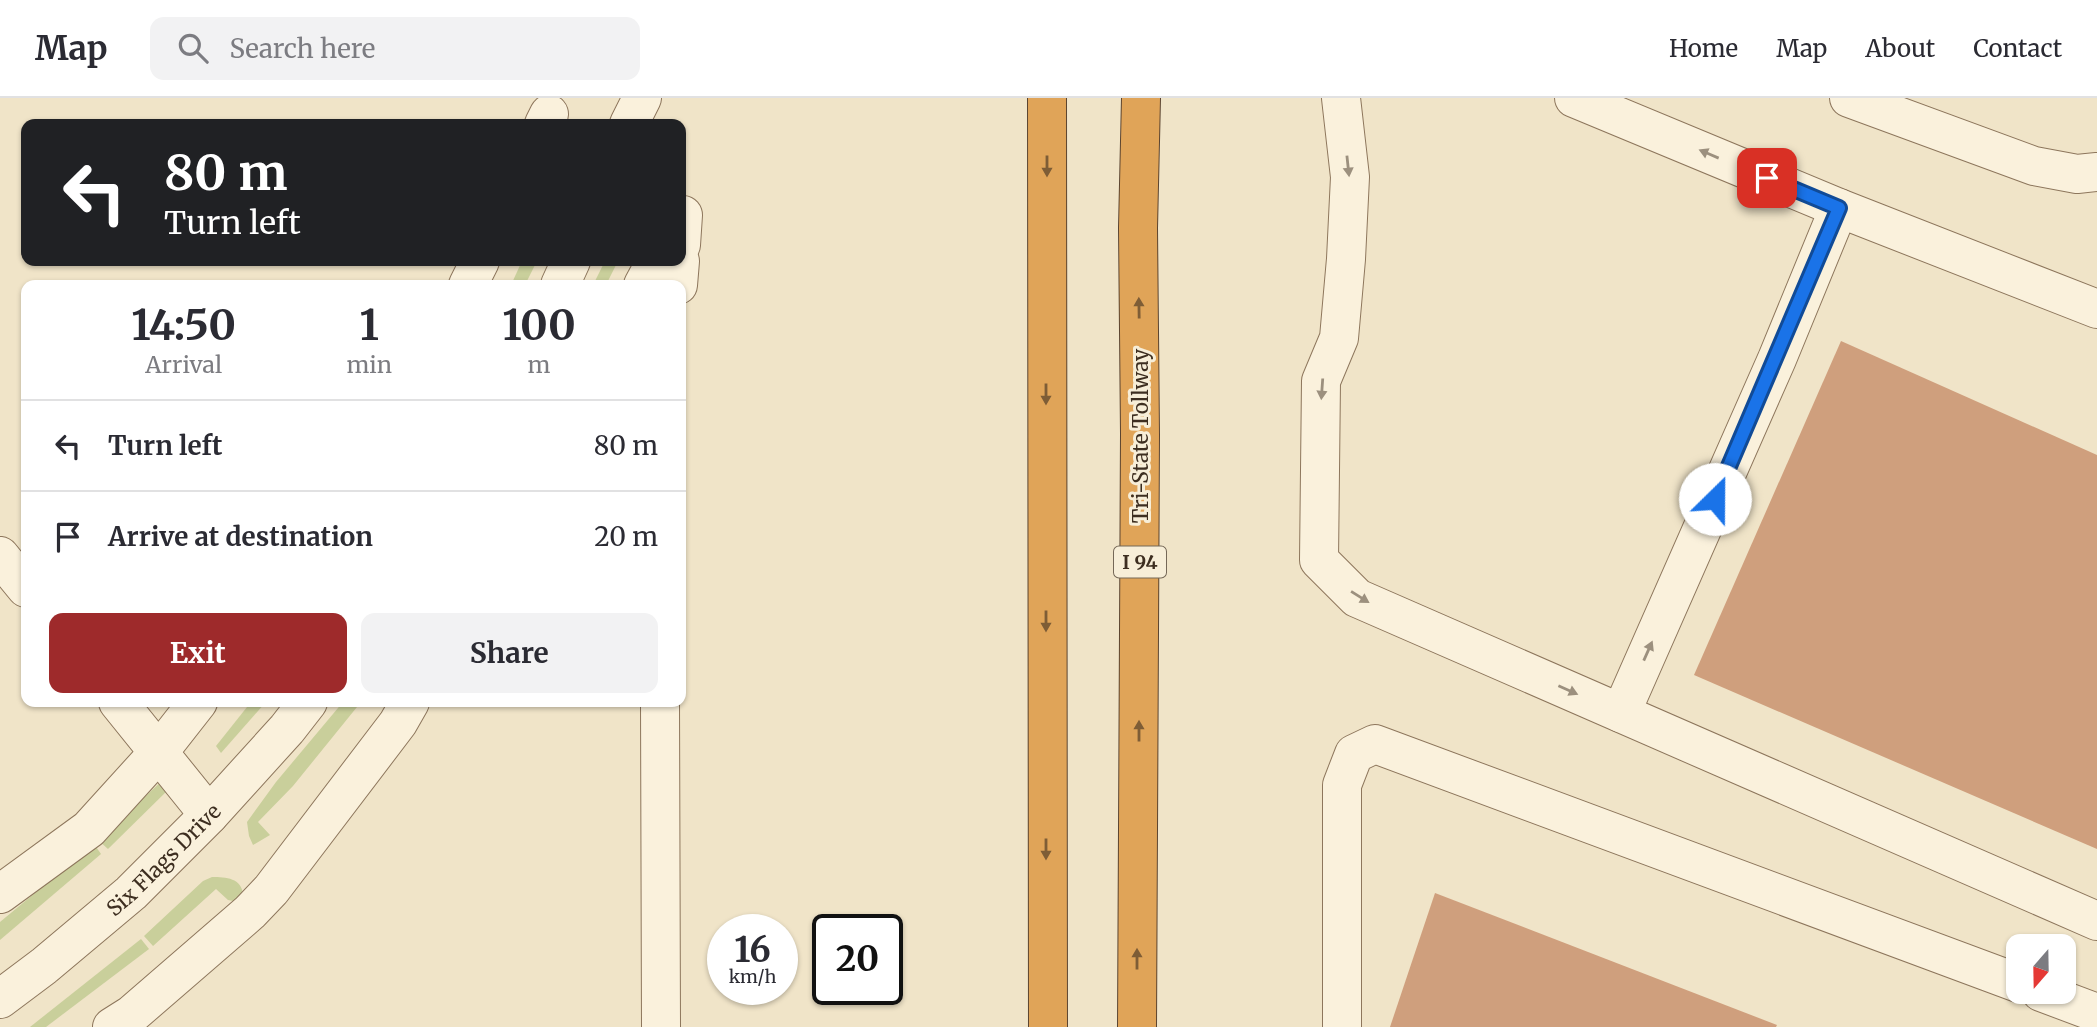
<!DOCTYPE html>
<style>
:root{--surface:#fff;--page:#f2f2f3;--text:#2b2b33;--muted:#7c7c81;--line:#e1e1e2;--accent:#9e2a2b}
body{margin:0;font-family:Merriweather,serif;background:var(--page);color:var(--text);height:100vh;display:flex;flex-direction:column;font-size:26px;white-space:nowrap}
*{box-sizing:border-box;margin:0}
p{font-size:23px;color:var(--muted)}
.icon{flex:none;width:38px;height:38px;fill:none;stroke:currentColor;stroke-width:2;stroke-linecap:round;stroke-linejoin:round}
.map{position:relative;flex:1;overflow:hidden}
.panel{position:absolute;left:21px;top:182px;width:665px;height:427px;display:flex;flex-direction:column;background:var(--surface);border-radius:14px;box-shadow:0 2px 5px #0004}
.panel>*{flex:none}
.top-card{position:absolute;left:21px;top:21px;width:665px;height:147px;border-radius:14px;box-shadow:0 2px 5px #0004;background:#202124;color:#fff;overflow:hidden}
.needle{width:46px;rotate:200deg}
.tools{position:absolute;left:2006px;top:836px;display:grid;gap:14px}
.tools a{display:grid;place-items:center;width:70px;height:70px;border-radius:14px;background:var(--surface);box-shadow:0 2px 5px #0004;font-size:35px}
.speed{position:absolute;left:707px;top:816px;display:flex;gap:14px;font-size:35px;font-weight:700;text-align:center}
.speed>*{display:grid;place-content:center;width:91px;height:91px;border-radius:50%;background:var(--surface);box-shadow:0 2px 5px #0004;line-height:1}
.speed small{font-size:18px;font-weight:400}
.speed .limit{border:4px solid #111;border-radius:10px;background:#fff;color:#111}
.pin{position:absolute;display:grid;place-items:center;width:60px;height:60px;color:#fff;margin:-30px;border-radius:14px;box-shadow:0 4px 10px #0006}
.me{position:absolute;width:77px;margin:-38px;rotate:23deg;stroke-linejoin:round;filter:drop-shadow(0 0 5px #0008)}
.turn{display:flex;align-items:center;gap:24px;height:147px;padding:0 28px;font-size:32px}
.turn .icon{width:91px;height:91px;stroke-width:2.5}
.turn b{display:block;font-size:49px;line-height:60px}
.eta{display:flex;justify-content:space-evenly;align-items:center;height:119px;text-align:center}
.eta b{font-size:42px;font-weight:700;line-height:49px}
.primary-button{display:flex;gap:14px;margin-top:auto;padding:14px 28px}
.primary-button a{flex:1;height:80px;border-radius:14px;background:var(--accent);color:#fff;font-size:28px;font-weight:700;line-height:80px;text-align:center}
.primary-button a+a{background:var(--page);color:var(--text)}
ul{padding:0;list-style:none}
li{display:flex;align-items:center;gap:21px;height:91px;padding:0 28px;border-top:2px solid var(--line)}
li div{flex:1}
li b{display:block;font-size:26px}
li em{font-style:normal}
header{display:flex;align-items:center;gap:42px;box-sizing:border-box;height:98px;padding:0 35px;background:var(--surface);border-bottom:2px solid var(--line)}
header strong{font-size:33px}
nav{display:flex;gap:38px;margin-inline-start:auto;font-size:24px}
.search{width:490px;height:63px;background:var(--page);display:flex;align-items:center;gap:18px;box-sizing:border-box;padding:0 24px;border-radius:14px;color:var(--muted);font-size:26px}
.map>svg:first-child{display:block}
.green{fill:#c9cf9b}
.building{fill:#cf9f7d}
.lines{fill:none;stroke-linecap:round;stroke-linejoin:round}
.minor-casing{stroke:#8d765c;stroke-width:40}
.highway-casing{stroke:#5b4430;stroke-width:40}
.minor{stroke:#faf1dc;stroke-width:38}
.highway{stroke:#e0a458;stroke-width:38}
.oneway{fill:#9c907e}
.oneway2{fill:#7e5d36}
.route-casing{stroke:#114b97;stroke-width:18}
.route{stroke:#1a73e8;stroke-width:12}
.labels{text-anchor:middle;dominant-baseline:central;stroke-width:6;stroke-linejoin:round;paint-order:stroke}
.shield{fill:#f7eed8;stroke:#756857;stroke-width:2}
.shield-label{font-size:19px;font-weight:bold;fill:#3d2e20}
.street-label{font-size:21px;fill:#3d2e20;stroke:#f7eed8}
</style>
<header>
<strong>Map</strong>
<div class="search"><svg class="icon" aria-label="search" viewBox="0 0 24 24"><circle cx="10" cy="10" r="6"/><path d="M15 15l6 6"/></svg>Search here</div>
<nav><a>Home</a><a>Map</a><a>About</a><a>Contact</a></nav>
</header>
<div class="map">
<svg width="2097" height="929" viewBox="0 0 2097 929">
<rect width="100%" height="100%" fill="#f0e4c8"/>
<g class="green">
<path d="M522,163h15l-12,24h-14z"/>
<path d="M605,163h13l-12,24h-13z"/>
<path d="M251,604h15l-45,51 -5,-7z"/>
<path d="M343,604h11l3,5 -64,79 -35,36 12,13 -17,10 -4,-9 -2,-14 29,-40z"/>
<path d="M164,681l7,8 -63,62 -10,-9z"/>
<path d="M94,746l7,10 -101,86v-18z"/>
<path d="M212,779c14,0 30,1 31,18l-10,6 -5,-1 -12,-11 -63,57 -9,-10 59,-55z"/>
<path d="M141,841l8,10 -103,78h-16z"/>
</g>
<g class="building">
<path d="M1841,243l256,114v394l-403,-174z"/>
<path d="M1435,795l342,132 -1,2h-386z"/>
</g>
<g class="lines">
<defs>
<g id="minor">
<path d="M1341,0l9,79 -4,82 -7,79 -18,43 -2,179 38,38 740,323"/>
<path d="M1574,0l265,110 258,101"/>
<path d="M1849,0l185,68 43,8 20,-2"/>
<path d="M544,26l5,-10"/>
<path d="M629,26l13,-26"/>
<path d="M681,147l2,-30"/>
<path d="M468,187l12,-24"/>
<path d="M560,187l11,-24"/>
<path d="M643,187l13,-24"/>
<path d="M678,187l2,-24"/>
<path d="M0,458l26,32"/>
<path d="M118,604l91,113"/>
<path d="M660,604l1,325"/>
<path d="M1621,615l156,-354 62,-151"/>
<path d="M0,796l89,-65 69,-76 40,-51"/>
<path d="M2041,894l56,21"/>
<path id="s1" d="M0,901l44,-33 87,-73 78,-78 78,-86 21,-27"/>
<path d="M112,929l19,-12 119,-103 21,-22 127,-167 12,-21"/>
<path d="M1342,929v-242l12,-31 21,-10 643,239"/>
</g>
<g id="highway">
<path d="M1047,0l1,929"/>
<path d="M1137,929l3,-593 -2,-206 3,-130"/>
</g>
</defs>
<use href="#minor" class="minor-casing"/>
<use href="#highway" class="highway-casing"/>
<use href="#minor" class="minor"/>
<use href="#highway" class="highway"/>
</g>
<defs><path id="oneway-solid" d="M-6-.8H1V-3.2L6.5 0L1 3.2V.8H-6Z" transform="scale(1.75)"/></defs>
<g class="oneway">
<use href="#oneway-solid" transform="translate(1709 56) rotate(-157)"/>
<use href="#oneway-solid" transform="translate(1348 68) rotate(84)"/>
<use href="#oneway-solid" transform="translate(1322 291) rotate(94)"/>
<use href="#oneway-solid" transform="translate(1360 499) rotate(32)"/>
<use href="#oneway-solid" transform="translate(1648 553) rotate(-66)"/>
<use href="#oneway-solid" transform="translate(1568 592) rotate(24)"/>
</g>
<g class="oneway2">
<use href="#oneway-solid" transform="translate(1047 68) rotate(90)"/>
<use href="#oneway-solid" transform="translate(1139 210) rotate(-91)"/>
<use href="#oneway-solid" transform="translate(1046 296) rotate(90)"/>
<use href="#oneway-solid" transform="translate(1046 523) rotate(90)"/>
<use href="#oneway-solid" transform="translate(1139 633) rotate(-90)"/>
<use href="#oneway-solid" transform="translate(1046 751) rotate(90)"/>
<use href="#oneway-solid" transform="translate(1137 861) rotate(-90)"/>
</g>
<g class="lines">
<defs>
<path id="route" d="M1715,401l124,-291 -72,-30"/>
</defs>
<use href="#route" class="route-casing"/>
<use href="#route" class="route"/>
</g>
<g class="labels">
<rect class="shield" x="1114" y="448.5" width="52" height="31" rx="5"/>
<g class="shield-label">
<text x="1140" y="464">I 94</text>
</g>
<g class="street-label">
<text transform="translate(1140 338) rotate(-90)">Tri-State Tollway</text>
<text stroke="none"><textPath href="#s1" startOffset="215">Six Flags Drive</textPath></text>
</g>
</g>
</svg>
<div class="tools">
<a><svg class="needle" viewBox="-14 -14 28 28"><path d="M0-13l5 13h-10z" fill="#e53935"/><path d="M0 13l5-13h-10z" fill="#7c7c81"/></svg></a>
</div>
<div class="speed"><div>16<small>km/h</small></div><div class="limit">20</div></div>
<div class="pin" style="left:1767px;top:80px;background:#d93025"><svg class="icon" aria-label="arrive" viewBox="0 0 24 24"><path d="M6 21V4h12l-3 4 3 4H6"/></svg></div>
<svg class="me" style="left:1715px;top:401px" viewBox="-20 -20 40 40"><circle r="19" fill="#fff"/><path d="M0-13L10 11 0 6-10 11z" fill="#1a73e8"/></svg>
<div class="top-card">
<div class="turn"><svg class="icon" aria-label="left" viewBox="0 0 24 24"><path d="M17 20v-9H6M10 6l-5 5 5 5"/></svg><div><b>80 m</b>Turn left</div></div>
</div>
<section class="panel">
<div class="eta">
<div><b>14:50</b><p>Arrival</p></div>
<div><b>1</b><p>min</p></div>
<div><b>100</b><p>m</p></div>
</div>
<ul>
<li><svg class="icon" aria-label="left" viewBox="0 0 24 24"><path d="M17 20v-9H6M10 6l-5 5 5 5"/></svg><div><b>Turn left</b></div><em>80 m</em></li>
<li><svg class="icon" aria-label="arrive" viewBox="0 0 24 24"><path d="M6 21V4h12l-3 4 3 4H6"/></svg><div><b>Arrive at destination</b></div><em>20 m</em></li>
</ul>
<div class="primary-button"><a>Exit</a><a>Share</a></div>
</section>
</div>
